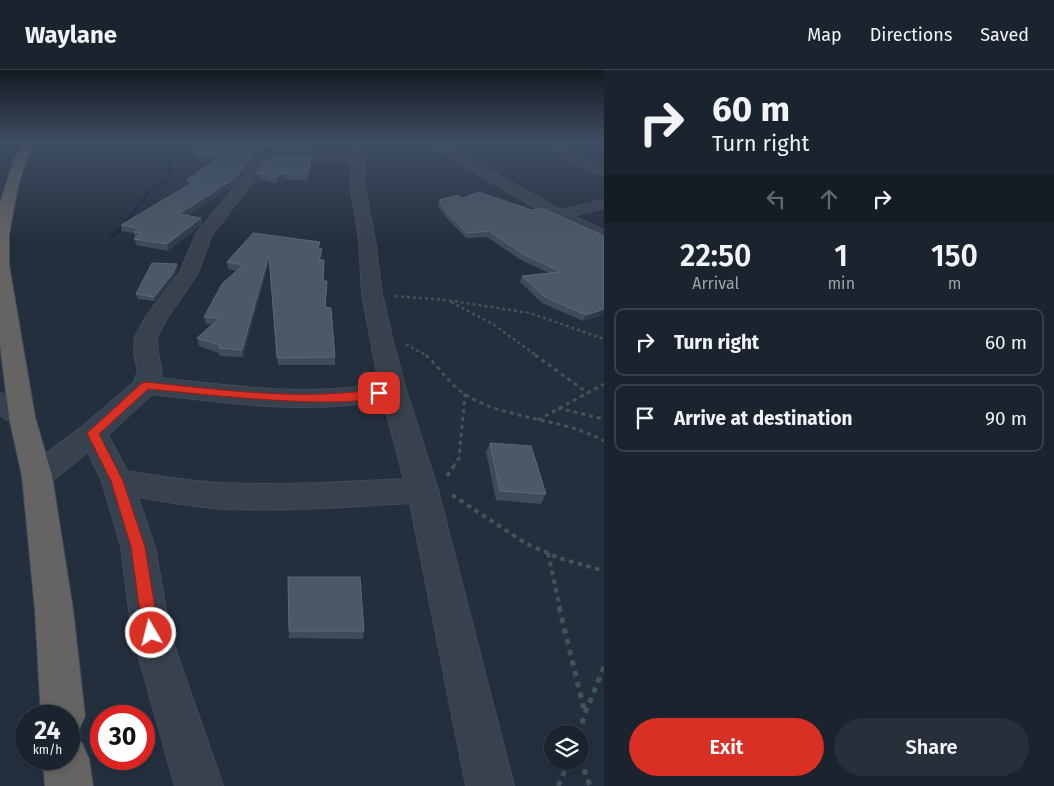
<!DOCTYPE html>
<style>
:root{--surface:#1b232e;--page:#282f3a;--text:#f1f3f6;--muted:#a0a4aa;--line:#39404a;--accent:#d93025}
body{margin:0;font-family:"Fira Sans",sans-serif;background:var(--page);color:var(--text);height:100vh;display:flex;flex-direction:column;font-size:19px;white-space:nowrap}
*{box-sizing:border-box;margin:0}
p{font-size:16px;color:var(--muted)}
.icon{flex:none;width:28px;height:28px;fill:none;stroke:currentColor;stroke-width:2;stroke-linecap:round;stroke-linejoin:round}
.map{position:relative;flex:1;overflow:hidden}
.panel{display:flex;flex-direction:column;background:var(--surface);width:450px}
.panel>*{flex:none}
.hud{background:#1b232e;color:var(--text);overflow:hidden}
.fabs{position:absolute;left:544px;top:655px;display:grid;gap:10px}
.fabs a{display:grid;place-items:center;width:45px;height:45px;border-radius:50%;background:var(--surface);box-shadow:0 2px 8px #0003,0 0 0 1px var(--line);font-size:25px}
.speed{position:absolute;left:15px;top:635px;display:flex;gap:10px;font-size:25px;font-weight:700;text-align:center}
.speed>*{display:grid;place-content:center;width:65px;height:65px;border-radius:50%;background:var(--surface);box-shadow:0 2px 8px #0003,0 0 0 1px var(--line);line-height:1}
.speed small{font-size:12px;font-weight:400}
.speed .limit{border:8px solid #d22;background:#fff;color:#111}
.pin{position:absolute;display:grid;place-items:center;width:42px;height:42px;color:#fff;margin:-21px;border-radius:10px;box-shadow:0 2px 8px #0006}
.me{position:absolute;width:55px;margin:-28px;rotate:352deg;stroke-linejoin:round;filter:drop-shadow(0 0 4px #0008)}
.turn{display:flex;align-items:center;gap:18px;height:105px;padding:0 25px;font-size:22px}
.turn .icon{width:65px;height:65px;stroke-width:2.5}
.turn b{display:block;font-size:35px;line-height:42px}
.lanes{display:flex;align-items:center;height:48px;padding:0 25px;background:#0003;justify-content:center;gap:25px;direction:ltr}
.lanes .off{opacity:.35}
.eta{display:flex;justify-content:space-evenly;align-items:center;height:85px;text-align:center}
.eta b{font-size:30px;font-weight:600;line-height:35px}
.button{display:flex;gap:10px;margin-top:auto;padding:10px 25px}
.button a{flex:1;height:58px;border-radius:30px;background:var(--accent);color:#fff;font-size:20px;font-weight:600;line-height:58px;text-align:center}
.button a+a{background:var(--page);color:var(--text)}
ul{padding:0;list-style:none}
li{display:flex;align-items:center;gap:15px;height:68px;margin:0 10px 8px;padding:0 15px;border:2px solid var(--line);border-radius:10px}
li div{flex:1}
li b{display:block;font-size:19px}
li em{font-style:normal}
header{display:flex;align-items:center;gap:30px;box-sizing:border-box;height:70px;padding:0 25px;background:var(--surface);border-bottom:1px solid var(--line)}
header strong{font-size:24px}
nav{display:flex;gap:28px;margin-inline-start:auto;font-size:18px}
main{display:flex;flex:1;min-height:0}
.map>svg:first-child{display:block}
.lines{fill:none;stroke-linecap:round;stroke-linejoin:round}
.stream{fill:#17263c;fill-rule:evenodd}
.minor-casing{stroke:#414a57;stroke-width:2}
.trunk-casing{stroke:#434c59;stroke-width:2}
.path-far3{stroke:#3f5557;stroke-width:2.5;stroke-dasharray:3 3;stroke-linecap:butt}
.path-far2{stroke:#3f5557;stroke-width:3;stroke-dasharray:4 4;stroke-linecap:butt}
.path-far1{stroke:#3f5557;stroke-width:4;stroke-dasharray:4.5 4.5;stroke-linecap:butt}
.path{stroke:#3f5557;stroke-width:5;stroke-dasharray:5.5 5.5;stroke-linecap:butt}
.minor{fill:#38414e;fill-rule:evenodd}
.trunk{fill:#656462;fill-rule:evenodd}
.wall{fill:#3f4b5c}
.shaded-wall{fill:#2f3b4b}
.building{fill:#4b5868;stroke:#5c6777}
.route{fill:#d93025;stroke:#8d1f18}
</style>
<header>
<strong>Waylane</strong>
<nav><a>Map</a><a>Directions</a><a>Saved</a></nav>
</header>
<main>
<div class="map">
<svg width="604" height="716" viewBox="0 0 604 716">
<rect width="100%" height="100%" fill="#242f3e"/>
<g class="lines">
<path class="stream" d="M170,73h4l-3,17 1,15 -3,5 -18,12 -28,37 -9,8h-4v-2l9,-8 30,-37 17,-11 2,-4 -1,-15z"/>
<defs>
<g id="minor">
<path d="M349,73h12l4,13 -1,27 11,57 7,54 10,43 14,53 32,100 76,296h-48l-56,-283c-61,4 -123,8 -185,6 -29,-2 -58,-7 -87,-12l17,50 15,86 53,153h-48l-43,-153 -11,-86 -19,-66 -14,-29 -40,32 -11,4 -11,-4 -4,-8 4,-8 57,-42 51,-44 4,-12 -4,-16 1,-17 12,-22 33,-43 16,-38 61,-74 19,-8h76zM278,90h74l-2,23 9,57 3,54 17,90c-73,13 -146,2 -219,-6l2,-8 -4,-16 -1,-17 9,-17 32,-47 14,-38 53,-69zM152,324c77,9 154,21 231,6l21,79c-59,3 -119,7 -179,4 -33,-1 -66,-7 -98,-12l-19,-36z"/>
<path d="M426,73h15l120,67 43,-10v8l-31,8 31,14v11l-52,-23z"/>
<path d="M542,73h14l27,15 21,8v9l-29,-11z"/>
<path d="M0,323c13,4 28,12 35,24l-3,7c-14,3 -21,-1 -32,-9z"/>
</g>
<g id="trunk">
<path d="M26,73h12l-11,14 -10,33 -8,45v30l26,152 17,59 21,134 12,106 -7,15 -9,4v-19h-28l-6,-106 -13,-134 -13,-59 -9,-73v-141l15,-46z"/>
<path d="M69,667l13,6 7,16 4,27h-48l-2,-27h26z"/>
</g>
</defs>
<use href="#minor" class="minor-casing"/>
<use href="#trunk" class="trunk-casing"/>
<g class="path-far3">
<path d="M395,226l51,4 84,13 74,26"/>
<path d="M451,232l42,22 44,32"/>
<path d="M406,274l21,12"/>
</g>
<g class="path-far2">
<path d="M426,285c14,13 24,30 40,40 43,26 95,22 138,46"/>
<path d="M535,285l53,38"/>
<path d="M558,338l46,11"/>
<path d="M538,350l66,-36"/>
<path d="M453,397l6,-9 6,-64"/>
</g>
<g class="path-far1">
<path d="M447,406l7,-10"/>
<path d="M452,425l75,49 32,14 45,13"/>
<path d="M548,483l12,55"/>
</g>
<g class="path">
<path d="M559,537l26,106"/>
<path d="M579,664l6,-21 19,-46"/>
<path d="M580,689l10,27"/>
<path d="M558,716l11,-25"/>
</g>
<use href="#minor" class="minor"/>
<use href="#trunk" class="trunk"/>
</g>
<g class="wall">
<path d="M202,73h110v7h-36l-20,9 -22,26 -47,31 14,2 1,6 -34,27 -32,-6 -2,-12 -12,-2 -1,-6 67,-39 -1,-6 30,-21 -22,-1 -1,-5z"/>
<path d="M311,86l-2,23 -3,2 -22,-2 -8,5 -17,-5 -4,3v-7l11,-13z"/>
<path d="M479,122l125,122 -21,7 -41,-18 -22,-21 2,-6 27,-3 -28,-13 -34,-23 -21,1 -20,-21 -8,-11 1,-6 24,-2z"/>
<path d="M320,179h2v7l-1,4 3,21 1,26 10,50v8h-57l-9,-104 -26,96 -23,-1 -1,-3 -20,-7 -2,-8 15,-14h-6l-2,-7 33,-46 -9,-2 -1,-7z"/>
<path d="M177,194l1,4 -4,9 -19,24 -17,-2 -2,-5z"/>
<path d="M490,373l56,51 -5,10 -45,-4 -10,-48z"/>
<path d="M288,507l76,54 -1,8 -74,-1z"/>
</g>
<g class="shaded-wall">
<path d="M276,75v5l-20,9 -22,26 -54,35 -1,-6 76,-60z"/>
<path d="M311,86l-2,23 -3,2v-6z"/>
<path d="M259,103v6l-4,3v-7z"/>
<path d="M283,103l1,6 -8,5v-6z"/>
<path d="M201,148l1,6 -34,27 -1,-7z"/>
<path d="M322,179v7l-3,11v-7z"/>
<path d="M269,185v6l-26,96 -1,-7z"/>
<path d="M177,194l1,4 -4,9 -19,24 -1,-4z"/>
<path d="M604,239v5l-21,7 3,-6z"/>
</g>
<g class="building">
<path d="M202,73h110v2h-36l-21,9 -21,25 -55,35 22,4 -34,26 -33,-5 7,-6 -7,-1 5,-4 -18,-3 74,-44 -8,-1 37,-26 -30,-1z"/>
<path d="M278,86h33l-2,17 -3,2 -23,-2 -7,5 -17,-5 -4,2 11,-13z"/>
<path d="M479,122l53,18 10,-2 62,28v73l-18,6 -41,-18 -23,-21 39,-4 -38,-18 -34,-23 -22,2 -20,-21 -8,-12 19,-5 5,3z"/>
<path d="M253,163l67,9 -2,6 4,1 -3,11h5l-1,21h4l-2,26 6,1 4,49 -58,1 -8,-103 -27,95 -23,-2 1,-3 -23,-7 23,-20 -16,-1 18,-33 21,-19 -16,-3z"/>
<path d="M152,193l25,1 -4,9 -19,24 -18,-3z"/>
<path d="M490,373l41,3 15,48 -46,-3z"/>
<path d="M288,507h72l4,54h-75z"/>
</g>
<linearGradient id="sky" x2="0" y2="1"><stop stop-color="#141a22"/><stop offset="0.42" stop-color="#3f4d63"/><stop offset="1" stop-color="#3f4d63" stop-opacity="0"/></linearGradient>
<rect width="604" height="173" fill="url(#sky)"/>
<path class="route" d="M146,312c77,8 155,19 233,7l5,4c-19,21 -201,-1 -236,-4l-49,45 24,47 22,66 14,86 -3,6 -5,2 -6,-2 -2,-6 -12,-86 -20,-66 -24,-48 55,-50z"/>
</svg>
<div class="fabs">
<a><svg class="icon" aria-label="layers" viewBox="0 0 24 24"><path d="M12 4l9 5-9 5-9-5zM3 14l9 5 9-5"/></svg></a>
</div>
<div class="speed"><div>24<small>km/h</small></div><div class="limit">30</div></div>
<div class="pin" style="left:379px;top:323px;background:#d93025"><svg class="icon" aria-label="arrive" viewBox="0 0 24 24"><path d="M6 21V4h12l-3 4 3 4H6"/></svg></div>
<svg class="me" style="left:151px;top:563px" viewBox="-20 -20 40 40"><circle r="17" fill="#d93025" stroke="#fff" stroke-width="3"/><path d="M0-11L8 9 0 5-8 9z" fill="#fff"/></svg>
</div>
<section class="panel">
<div class="hud">
<div class="turn"><svg class="icon" aria-label="right" viewBox="0 0 24 24"><path d="M7 20v-9h11M14 6l5 5-5 5"/></svg><div><b>60 m</b>Turn right</div></div>
<div class="lanes"><svg class="icon off" aria-label="left" viewBox="0 0 24 24"><path d="M17 20v-9H6M10 6l-5 5 5 5"/></svg><svg class="icon off" aria-label="ahead" viewBox="0 0 24 24"><path d="M12 20V5M6 11l6-6 6 6"/></svg><svg class="icon" aria-label="right" viewBox="0 0 24 24"><path d="M7 20v-9h11M14 6l5 5-5 5"/></svg></div>
</div>
<div class="eta">
<div><b>22:50</b><p>Arrival</p></div>
<div><b>1</b><p>min</p></div>
<div><b>150</b><p>m</p></div>
</div>
<ul>
<li><svg class="icon" aria-label="right" viewBox="0 0 24 24"><path d="M7 20v-9h11M14 6l5 5-5 5"/></svg><div><b>Turn right</b></div><em>60 m</em></li>
<li><svg class="icon" aria-label="arrive" viewBox="0 0 24 24"><path d="M6 21V4h12l-3 4 3 4H6"/></svg><div><b>Arrive at destination</b></div><em>90 m</em></li>
</ul>
<div class="button"><a>Exit</a><a>Share</a></div>
</section>
</main>
